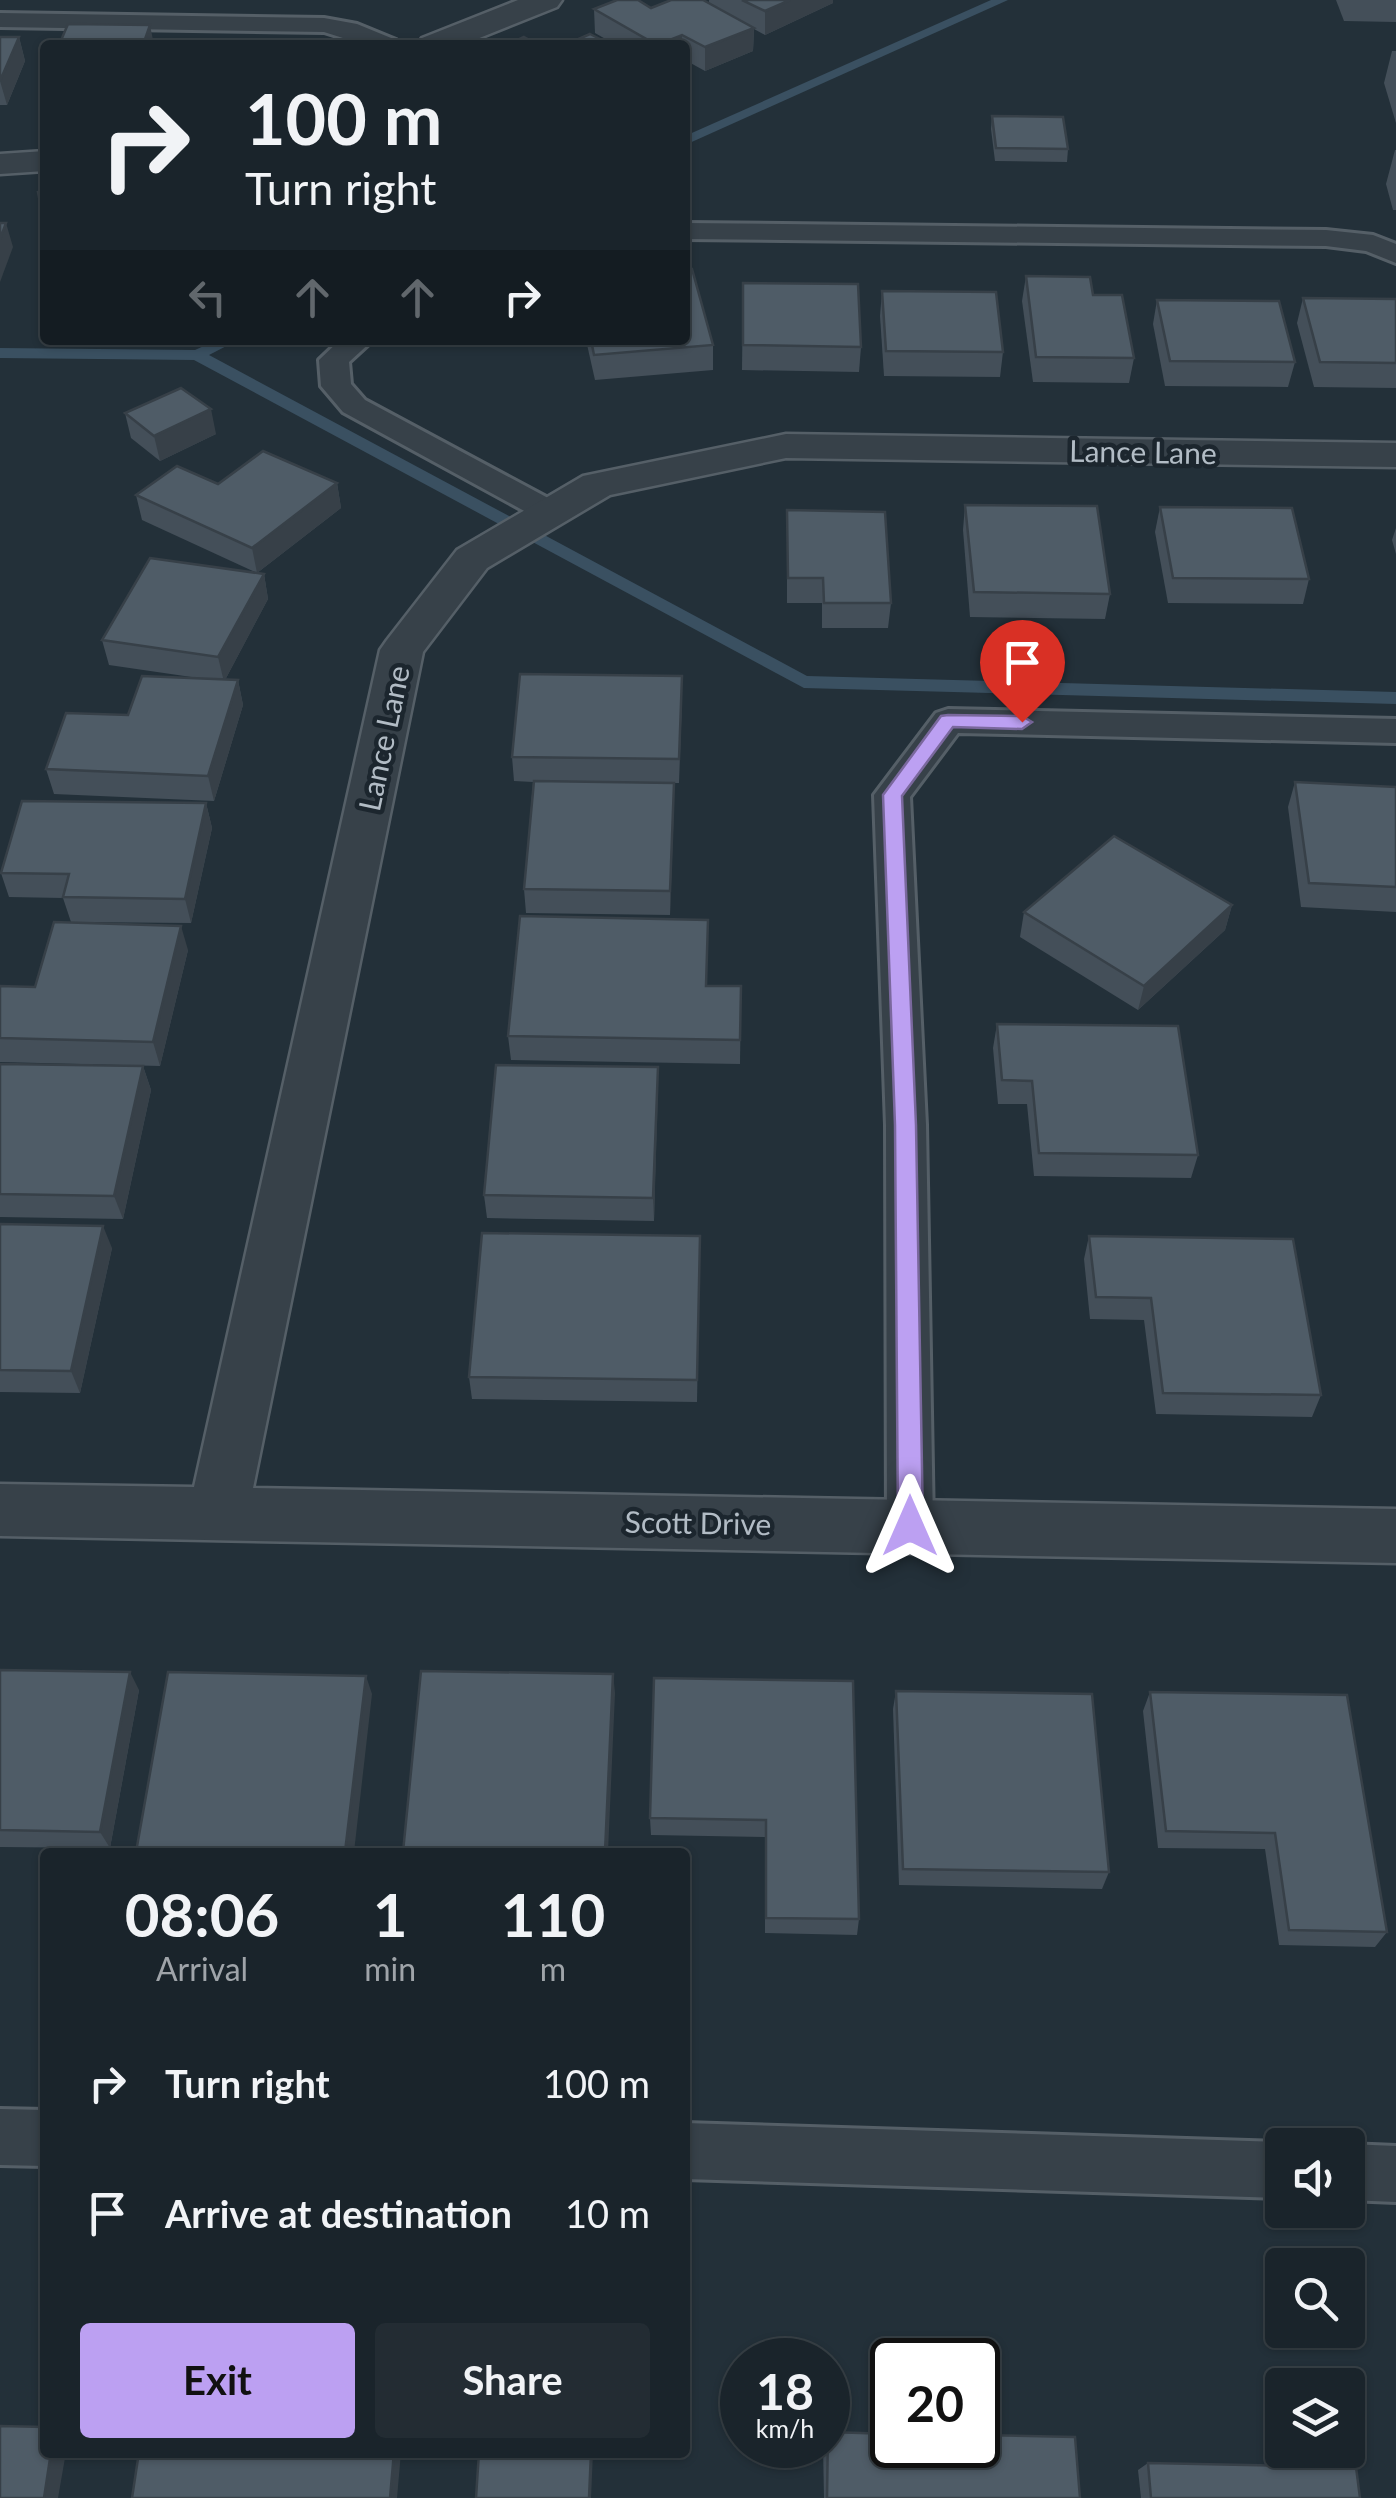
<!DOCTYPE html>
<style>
:root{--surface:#1a242b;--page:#232c33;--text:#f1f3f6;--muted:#9fa4a9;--line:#384147;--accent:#bca0f2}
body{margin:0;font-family:Lato,sans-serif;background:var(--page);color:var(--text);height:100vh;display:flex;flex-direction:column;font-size:38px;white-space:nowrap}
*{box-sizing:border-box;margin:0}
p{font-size:32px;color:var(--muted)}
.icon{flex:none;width:55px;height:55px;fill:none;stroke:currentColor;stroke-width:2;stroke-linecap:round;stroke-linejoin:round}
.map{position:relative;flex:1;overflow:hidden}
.sheet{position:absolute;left:40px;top:1848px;width:650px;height:610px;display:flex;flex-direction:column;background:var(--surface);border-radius:10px;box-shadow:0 2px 8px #0004,0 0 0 2px var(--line)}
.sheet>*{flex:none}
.hud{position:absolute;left:40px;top:40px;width:650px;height:305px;border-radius:10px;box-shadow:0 2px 8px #0004,0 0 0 2px var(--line);background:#1a242b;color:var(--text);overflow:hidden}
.tools{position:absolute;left:1265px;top:2128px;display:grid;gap:20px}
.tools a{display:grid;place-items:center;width:100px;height:100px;border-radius:10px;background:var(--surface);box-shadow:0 2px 8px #0004,0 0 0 2px var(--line);font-size:50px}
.speed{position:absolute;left:720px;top:2338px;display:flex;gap:20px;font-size:50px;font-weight:700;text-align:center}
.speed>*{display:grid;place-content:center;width:130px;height:130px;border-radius:50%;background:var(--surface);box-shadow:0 2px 8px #0004,0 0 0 2px var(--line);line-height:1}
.speed small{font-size:25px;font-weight:400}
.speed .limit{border:5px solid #111;border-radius:15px;background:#fff;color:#111}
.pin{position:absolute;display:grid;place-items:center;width:85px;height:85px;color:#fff;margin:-102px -42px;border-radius:50% 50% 50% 0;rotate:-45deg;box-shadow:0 0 10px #0007}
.pin .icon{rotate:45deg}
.me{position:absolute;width:110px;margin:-55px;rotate:0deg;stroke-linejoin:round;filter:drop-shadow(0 0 8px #0008)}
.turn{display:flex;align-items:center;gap:35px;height:210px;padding:0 40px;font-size:45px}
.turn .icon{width:130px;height:130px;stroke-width:2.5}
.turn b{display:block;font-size:70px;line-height:85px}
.lanes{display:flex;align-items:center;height:95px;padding:0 40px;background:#0003;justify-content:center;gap:50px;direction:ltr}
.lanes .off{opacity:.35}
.eta{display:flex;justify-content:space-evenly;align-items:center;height:170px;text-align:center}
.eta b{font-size:60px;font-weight:700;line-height:70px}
.primary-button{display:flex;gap:20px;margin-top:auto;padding:20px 40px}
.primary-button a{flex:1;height:115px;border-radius:10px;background:var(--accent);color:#111;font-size:40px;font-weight:700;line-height:115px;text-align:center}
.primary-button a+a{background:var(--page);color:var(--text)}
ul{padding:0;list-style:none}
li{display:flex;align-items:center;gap:30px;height:130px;padding:0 40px}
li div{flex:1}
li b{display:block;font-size:38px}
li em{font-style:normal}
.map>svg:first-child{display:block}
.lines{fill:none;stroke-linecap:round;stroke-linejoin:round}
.stream{fill:#3a5061;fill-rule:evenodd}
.lane-casing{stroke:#555f67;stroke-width:6}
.street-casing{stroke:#555f67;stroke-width:5}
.lane{fill:#374149;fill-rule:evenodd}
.street{fill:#374149;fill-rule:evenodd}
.wall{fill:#444f59}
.shaded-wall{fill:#374048}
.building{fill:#4f5c67;stroke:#374048;stroke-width:2.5}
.route{fill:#bca0f2;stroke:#7a689d;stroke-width:2.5}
.labels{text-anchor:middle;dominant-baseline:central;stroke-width:9;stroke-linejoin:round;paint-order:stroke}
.street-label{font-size:30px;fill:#b2bcc5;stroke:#1c262e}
</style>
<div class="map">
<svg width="1396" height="2498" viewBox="0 0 1396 2498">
<rect width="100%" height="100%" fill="#233039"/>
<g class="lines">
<g class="stream">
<path d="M991,0h17l-323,145v-9z"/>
<path d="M217,340h21l-29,15 598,321 589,16v12l-592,-16 -610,-328 -194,-2v-10l195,2z"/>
</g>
<defs>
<g id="lane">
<path d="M0,13l324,5 33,6 39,16 4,5h-35l-41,-13 -324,-5z"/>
<path d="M685,223l641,7 47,5 23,9v19l-30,-12 -40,-5 -641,-7z"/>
<path d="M340,340h33l-24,22 2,22 14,16 196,105 5,7 -5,7h-22l-196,-107 -22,-26 -2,-26z"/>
<path d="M948,709l448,10v24l-438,-10 -48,64 16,328 7,401 -7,15 -16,6 -16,-6 -7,-15 -1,-401 -12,-330 62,-82z"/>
<path d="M0,2109l45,1v56l-45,-1z"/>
<path d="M685,2123l597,19 7,3h-7v53l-597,-19z"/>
<path d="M1348,2144l48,2v56l-48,-2z"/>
</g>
<g id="street">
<path d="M518,0h44l-5,7 -95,38h-45l5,-7z"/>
<path d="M45,151v20l-45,3v-20z"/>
<path d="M786,434l610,9v24l-610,-9 -176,37 -123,73 -64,84 -170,836 1143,21v54l-1396,-27v-52l194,3 186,-837 7,-10 70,-90 126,-74z"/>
</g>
</defs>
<use href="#lane" class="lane-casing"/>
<use href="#street" class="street-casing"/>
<use href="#lane" class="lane"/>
<use href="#street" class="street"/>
</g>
<g class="wall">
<path d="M709,0h124v3l-68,32 -11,-6 -1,22 -48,20 -20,-11v-15h-69l-21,-12 -1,-24 57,-1 58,-5z"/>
<path d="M1336,0h60v22l-52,-1z"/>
<path d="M0,37h19l6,24 -18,44h-7z"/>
<path d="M1392,51h4v72l-12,-40z"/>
<path d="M992,116l76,33 -1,13 -72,-1 -4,-32z"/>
<path d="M1395,150h1v60h-3l-7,-26z"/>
<path d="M1026,276l67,19 41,63 -5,25 -96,-1 -11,-81z"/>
<path d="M743,284l118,63 -2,25 -117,-2z"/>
<path d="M882,291l121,61 -3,25 -116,-1 -4,-60z"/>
<path d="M1303,298l93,1v89l-82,-1 -17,-64z"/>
<path d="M1157,300l138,62 -7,25 -123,-1 -12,-62z"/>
<path d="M586,340h99l28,5v25l-118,10z"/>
<path d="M125,413l91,21 -56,27 -29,-23z"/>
<path d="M337,483l4,25 -84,65 -115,-53 -6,-25 82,-11z"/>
<path d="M965,505l145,89 -5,25 -135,-2 -7,-87z"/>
<path d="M1160,507l149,72 -6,25 -135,-1 -13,-71z"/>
<path d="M787,510l104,93 -3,25h-66v-25h-35z"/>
<path d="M1396,528v26l-4,-14z"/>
<path d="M264,574l4,25 -43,81h13l5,25 -29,96 -160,-7 -8,-25 82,-54 77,-36 -96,-14 -7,-25z"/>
<path d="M682,701l-3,82h-5l-4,132 -144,-2 -2,-24 9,-107 -19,-1 -2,-24z"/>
<path d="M1295,782l101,5v125l-95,-5 -13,-100z"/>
<path d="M206,803l6,25 -21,95 -120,-1 -8,-24 -54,-1 -8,-24z"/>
<path d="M1232,905l-7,25 -87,80 -118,-73 4,-25z"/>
<path d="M188,950l-28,116 -160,-4v-76l35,1z"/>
<path d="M707,986h34l-1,78 -229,-4 -3,-24z"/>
<path d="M997,1024l201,131 -7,23 -157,-2 -7,-72h-29l-5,-56z"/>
<path d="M0,1064l143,2 8,24 -28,129 -123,-2z"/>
<path d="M658,1067l-4,154 -167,-3 -3,-23z"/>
<path d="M0,1224l112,24 -32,145 -80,-1z"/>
<path d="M700,1236l-3,166 -225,-3 -3,-22z"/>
<path d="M1089,1236l232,159 -9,22 -156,-3 -12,-94 -54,-1 -6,-60z"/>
<path d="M0,1670l139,20 -29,158 -110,-1z"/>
<path d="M853,1681l6,238 -2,16 -92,-2v-96l-114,-2 -1,-17z"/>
<path d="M896,1691l213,181 -7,17 -203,-4 -6,-176z"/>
<path d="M1150,1692l237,240 -12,15 -96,-2 -14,-96 -107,-1 -15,-137z"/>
<path d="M823,2445h5l252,53h-256z"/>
<path d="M1148,2463l212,35h-219l-3,-28z"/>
</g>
<g class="shaded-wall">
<path d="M790,0h43v3l-68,32v-24z"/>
<path d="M150,25l4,20h-11z"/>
<path d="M754,28l-1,23 -48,20v-24z"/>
<path d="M682,35v10h-25z"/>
<path d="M19,37l6,24 -18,44 -7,-24z"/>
<path d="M6,223l7,24 -13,35v-43z"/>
<path d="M211,409l5,25 -56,27 -6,-25z"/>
<path d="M337,483l4,25 -84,65 -5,-25z"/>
<path d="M264,574l4,25 -44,83 -6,-25z"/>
<path d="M238,680l5,25 -29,96 -6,-25z"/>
<path d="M674,783v24l-4,108v-24z"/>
<path d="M206,803l6,25 -21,95 -6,-24z"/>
<path d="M1232,905l-7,25 -87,80 6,-24z"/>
<path d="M181,926l7,24 -28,116 -7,-24z"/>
<path d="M143,1066l8,24 -28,129 -9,-23z"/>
<path d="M658,1067v23l-4,131 -1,-23z"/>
<path d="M103,1226l9,22 -32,145 -9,-22z"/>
<path d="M130,1672l9,18 -29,158 -10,-16z"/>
<path d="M613,1674l2,19 -7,159h-3z"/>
<path d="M366,1676l6,18 -18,158h-9z"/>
<path d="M51,2452h15l-8,46h-14z"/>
<path d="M394,2452h7l-4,46h-7z"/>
<path d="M591,2452h2l-2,46h-2z"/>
</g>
<g class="building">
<path d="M617,0h21l13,8 20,-8h32l51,28 -49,19 -23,-12 -25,10 -63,-36z"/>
<path d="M742,0h48l-25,11z"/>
<path d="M68,24l82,1 -7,20h-84z"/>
<path d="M590,34l22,11h-47z"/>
<path d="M0,37h19l-19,44z"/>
<path d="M524,37l15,8h-33z"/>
<path d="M992,116l71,1 5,32 -72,-1z"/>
<path d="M45,191v37l-7,-36z"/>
<path d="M0,223h6l-6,16z"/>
<path d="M685,269h7l21,76 -119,10 -3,-15h94z"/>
<path d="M1026,276l64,1 3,18h29l12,63 -98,-1z"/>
<path d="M743,283l115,1 3,63 -118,-2z"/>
<path d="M882,291l114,1 7,60 -117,-1z"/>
<path d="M1303,298l93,1v64l-76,-1z"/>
<path d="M1157,300l122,1 16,61 -125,-1z"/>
<path d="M181,388l30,21 -57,27 -29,-23z"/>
<path d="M263,451l74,32 -85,65 -116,-53 41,-29 41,18z"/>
<path d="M965,505l132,1 13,88 -136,-2z"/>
<path d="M1160,507l132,1 17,71 -136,-1z"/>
<path d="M787,510l98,2 6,91h-67l-1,-25h-35z"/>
<path d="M150,558l114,16 -46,83 -116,-17z"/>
<path d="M520,674l162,2 -3,83 -167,-2z"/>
<path d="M142,676l96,4 -30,96 -162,-7 20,-56 62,2z"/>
<path d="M534,781l140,2 -4,108 -146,-2z"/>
<path d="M1295,782l101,5v100l-87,-4z"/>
<path d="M22,801l184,2 -21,96 -122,-2 6,-23 -68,-1z"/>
<path d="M1114,836l118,69 -88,81 -120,-74z"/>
<path d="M520,916l188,4 -2,66h35l-1,54 -232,-4z"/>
<path d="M54,922l127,4 -28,116 -153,-4v-52l35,1z"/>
<path d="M997,1024l181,2 20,129 -159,-2 -7,-72 -30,-1z"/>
<path d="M0,1064l143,2 -29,130 -114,-2z"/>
<path d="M496,1065l162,2 -5,131 -169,-3z"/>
<path d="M0,1224l103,2 -32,145 -71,-1z"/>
<path d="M482,1233l218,3 -3,144 -228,-3z"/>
<path d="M1089,1236l204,3 28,156 -158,-2 -12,-95 -55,-1z"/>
<path d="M0,1670l130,2 -30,160 -100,-2z"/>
<path d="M421,1671l192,3 -8,178h-202z"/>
<path d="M168,1672l198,4 -21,176h-209z"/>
<path d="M654,1678l199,3 6,238 -93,-1v-98l-116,-2z"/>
<path d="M896,1691l196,3 17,178 -206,-3z"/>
<path d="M1150,1692l197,3 40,237 -98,-2 -14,-97 -109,-2z"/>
<path d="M0,2426l45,1v25h6l-7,46h-44z"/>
<path d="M828,2432l64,2v11h86v-10l97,2 5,61h-253z"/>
<path d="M139,2452h255l-4,46h-258z"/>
<path d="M479,2452h112l-2,46h-113z"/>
<path d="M1148,2463l208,4 4,31h-209z"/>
</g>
<path class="route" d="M948,715l74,1 10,6 -10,7 -69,-2 -51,69 14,329 7,401 -4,8 -9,4 -9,-4 -3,-8 -3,-401 -12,-330 58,-79z"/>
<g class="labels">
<g class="street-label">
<text transform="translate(1143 451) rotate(1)">Lance Lane</text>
<text transform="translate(383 738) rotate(-78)">Lance Lane</text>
<text transform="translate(698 1522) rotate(1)">Scott Drive</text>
</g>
</g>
</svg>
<div class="tools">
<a><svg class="icon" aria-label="sound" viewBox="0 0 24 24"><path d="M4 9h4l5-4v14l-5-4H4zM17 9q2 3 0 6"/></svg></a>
<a><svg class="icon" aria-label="search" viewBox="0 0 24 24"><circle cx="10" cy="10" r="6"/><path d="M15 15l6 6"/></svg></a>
<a><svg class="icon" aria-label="layers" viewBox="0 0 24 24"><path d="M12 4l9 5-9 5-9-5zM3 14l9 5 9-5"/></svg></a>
</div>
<div class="speed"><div>18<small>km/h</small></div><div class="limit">20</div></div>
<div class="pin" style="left:1022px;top:722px;background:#d93025"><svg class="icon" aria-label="arrive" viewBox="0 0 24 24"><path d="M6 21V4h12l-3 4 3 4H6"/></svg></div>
<svg class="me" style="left:910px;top:1526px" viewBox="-20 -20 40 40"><path d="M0-17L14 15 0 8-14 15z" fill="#bca0f2" stroke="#fff" stroke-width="4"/></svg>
<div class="hud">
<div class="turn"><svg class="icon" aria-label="right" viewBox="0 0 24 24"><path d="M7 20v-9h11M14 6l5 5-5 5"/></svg><div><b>100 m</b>Turn right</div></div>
<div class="lanes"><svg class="icon off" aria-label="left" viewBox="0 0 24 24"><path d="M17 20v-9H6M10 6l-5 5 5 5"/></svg><svg class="icon off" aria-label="ahead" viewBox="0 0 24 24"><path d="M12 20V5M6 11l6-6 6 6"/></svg><svg class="icon off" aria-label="ahead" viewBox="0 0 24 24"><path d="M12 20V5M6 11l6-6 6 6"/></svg><svg class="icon" aria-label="right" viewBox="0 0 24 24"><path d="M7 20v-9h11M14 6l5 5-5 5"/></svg></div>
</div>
<section class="sheet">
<div class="eta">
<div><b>08:06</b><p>Arrival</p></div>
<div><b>1</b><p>min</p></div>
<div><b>110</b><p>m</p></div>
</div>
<ul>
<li><svg class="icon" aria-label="right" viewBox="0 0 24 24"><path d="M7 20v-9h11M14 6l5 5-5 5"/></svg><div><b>Turn right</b></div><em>100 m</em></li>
<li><svg class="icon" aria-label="arrive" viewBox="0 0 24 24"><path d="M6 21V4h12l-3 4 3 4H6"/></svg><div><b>Arrive at destination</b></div><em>10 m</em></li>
</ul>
<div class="primary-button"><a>Exit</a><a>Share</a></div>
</section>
</div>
